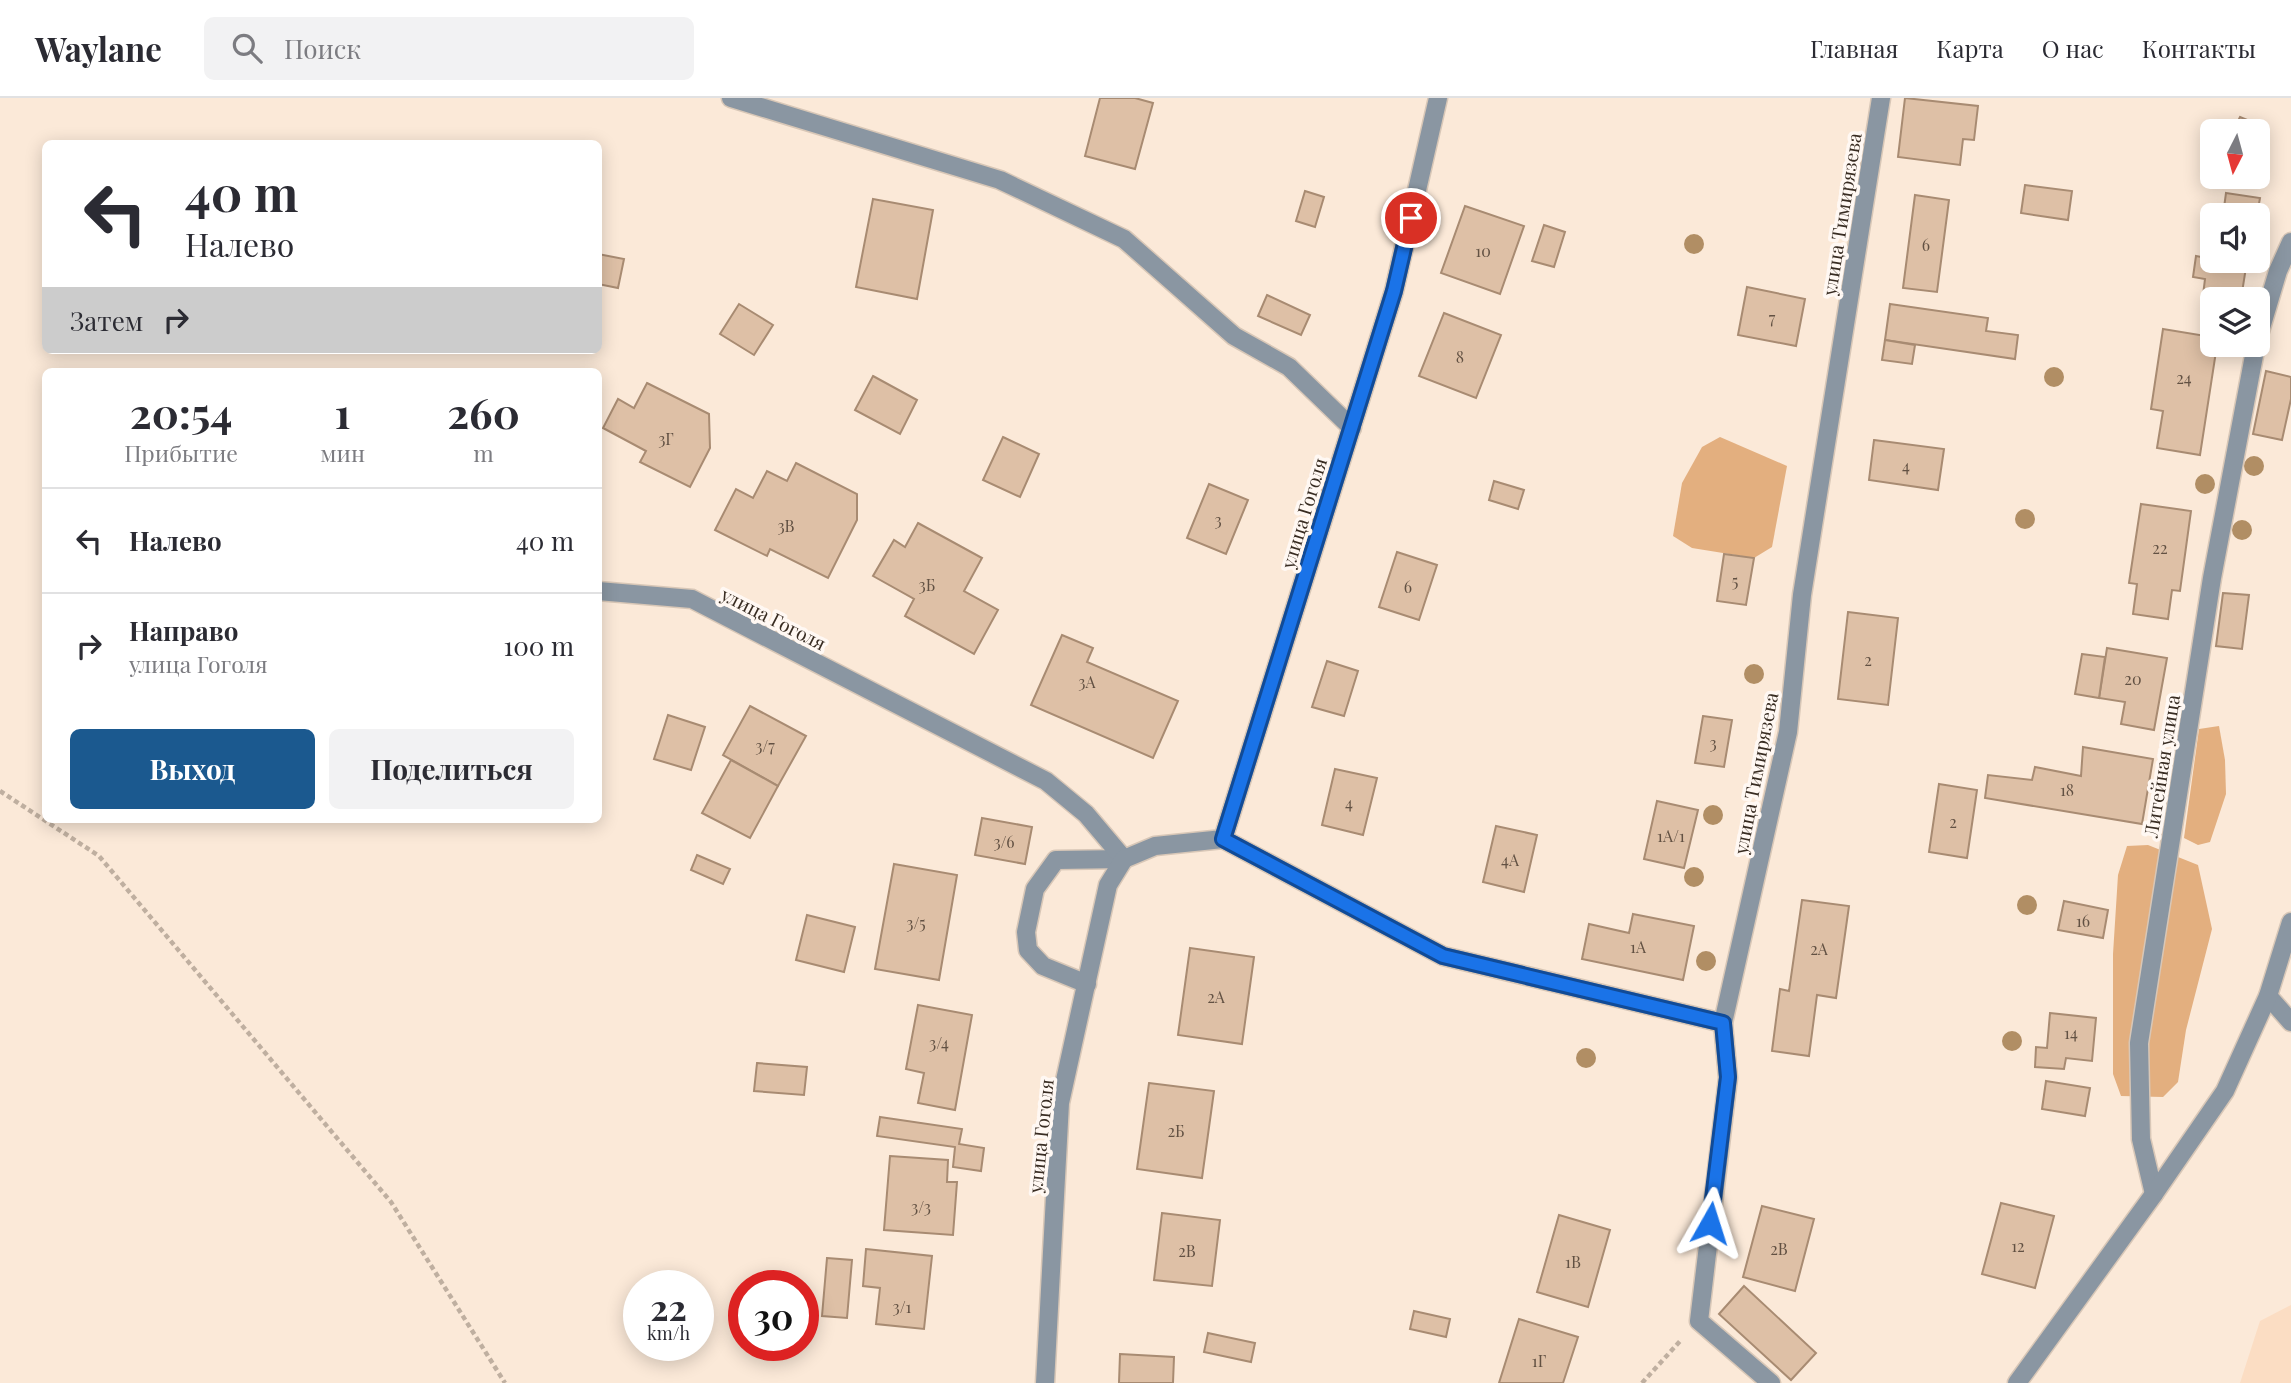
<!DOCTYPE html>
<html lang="ru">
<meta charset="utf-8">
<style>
:root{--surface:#fff;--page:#f2f2f3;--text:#2b2b33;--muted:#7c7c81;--line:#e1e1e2;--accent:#1b598f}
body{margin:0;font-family:"Playfair Display",serif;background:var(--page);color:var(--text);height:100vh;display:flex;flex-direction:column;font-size:26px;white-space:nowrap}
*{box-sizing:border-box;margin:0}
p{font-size:23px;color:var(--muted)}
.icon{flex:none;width:38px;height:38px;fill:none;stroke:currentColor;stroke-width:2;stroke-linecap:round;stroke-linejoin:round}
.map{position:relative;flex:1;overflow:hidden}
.panel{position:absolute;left:42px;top:270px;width:560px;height:455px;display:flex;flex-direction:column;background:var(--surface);border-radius:10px;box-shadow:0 4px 18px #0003}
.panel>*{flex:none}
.top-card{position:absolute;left:42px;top:42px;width:560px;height:214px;border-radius:10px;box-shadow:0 4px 18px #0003;background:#fff;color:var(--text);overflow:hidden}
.needle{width:46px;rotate:186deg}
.controls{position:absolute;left:2200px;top:21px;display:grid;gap:14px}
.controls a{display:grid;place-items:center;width:70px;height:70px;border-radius:10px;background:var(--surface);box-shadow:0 4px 18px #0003;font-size:35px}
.speed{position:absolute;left:623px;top:1172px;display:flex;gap:14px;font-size:35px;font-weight:700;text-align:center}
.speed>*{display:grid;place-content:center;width:91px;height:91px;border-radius:50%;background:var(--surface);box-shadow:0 4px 18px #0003;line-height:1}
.speed small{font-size:18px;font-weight:400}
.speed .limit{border:10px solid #d22;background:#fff;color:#111}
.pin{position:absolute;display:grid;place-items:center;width:60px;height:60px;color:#fff;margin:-30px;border:4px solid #fff;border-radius:50%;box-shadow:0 2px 7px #0007}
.me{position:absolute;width:77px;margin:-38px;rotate:6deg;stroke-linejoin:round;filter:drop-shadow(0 0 5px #0008)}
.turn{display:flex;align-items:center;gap:24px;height:147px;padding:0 28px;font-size:32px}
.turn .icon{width:91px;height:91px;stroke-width:2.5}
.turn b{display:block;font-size:49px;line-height:60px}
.then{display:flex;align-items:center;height:66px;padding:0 28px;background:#0003;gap:14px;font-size:26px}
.eta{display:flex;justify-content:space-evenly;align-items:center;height:119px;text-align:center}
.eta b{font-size:42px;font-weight:700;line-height:49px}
.primary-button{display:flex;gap:14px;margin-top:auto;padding:14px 28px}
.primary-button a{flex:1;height:80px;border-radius:10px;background:var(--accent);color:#fff;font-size:28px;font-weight:700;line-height:80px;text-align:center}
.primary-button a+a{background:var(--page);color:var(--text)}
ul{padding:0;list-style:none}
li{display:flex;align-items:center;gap:21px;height:105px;padding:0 28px;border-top:2px solid var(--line)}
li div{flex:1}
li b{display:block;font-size:26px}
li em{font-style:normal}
header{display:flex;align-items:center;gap:42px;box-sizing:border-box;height:98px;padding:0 35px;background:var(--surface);border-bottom:2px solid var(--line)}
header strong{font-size:33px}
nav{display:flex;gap:38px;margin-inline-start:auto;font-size:24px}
.search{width:490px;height:63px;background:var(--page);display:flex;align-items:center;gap:18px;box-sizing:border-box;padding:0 24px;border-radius:10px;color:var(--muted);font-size:26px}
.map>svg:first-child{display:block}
.built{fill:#fbddc3}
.green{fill:#e3af7f}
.building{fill:#dec0a6;stroke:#a88b72;stroke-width:2}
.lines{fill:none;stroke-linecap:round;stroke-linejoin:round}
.lane-casing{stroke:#d8c7b7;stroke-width:21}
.street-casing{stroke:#d8c7b7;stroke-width:21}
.path{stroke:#bfafa0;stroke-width:4.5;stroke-dasharray:5 3.5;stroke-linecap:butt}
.lane{stroke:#8a96a2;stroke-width:18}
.street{stroke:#8a96a2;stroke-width:18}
.tree{fill:#b18e64}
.route-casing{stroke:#114b97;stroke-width:18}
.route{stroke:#1a73e8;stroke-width:12}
.labels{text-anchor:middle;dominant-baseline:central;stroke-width:7;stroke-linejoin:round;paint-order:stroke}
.number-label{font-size:16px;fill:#625143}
.street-label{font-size:19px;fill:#382c22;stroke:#fff8f3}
</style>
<header>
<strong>Waylane</strong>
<div class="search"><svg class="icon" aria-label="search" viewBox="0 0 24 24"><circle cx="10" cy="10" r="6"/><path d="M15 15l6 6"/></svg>Поиск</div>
<nav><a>Главная</a><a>Карта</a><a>О нас</a><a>Контакты</a></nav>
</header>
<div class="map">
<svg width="2291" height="1285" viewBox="0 0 2291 1285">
<rect width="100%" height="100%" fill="#fbe9d8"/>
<path class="built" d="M2291,1207v78h-51l20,-62z"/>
<g class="green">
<path d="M1720,339l67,29 -15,81 -18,11 -62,-10 -19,-12 9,-53 20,-36z"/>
<path d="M2219,628l6,34 1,34 -16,48 -12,3 -14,-7 15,-109z"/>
<path d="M2148,747l50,20 14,64 -26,101 -8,52 -15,15 -42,-1 -8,-22v-120l5,-79 9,-29z"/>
</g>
<g class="building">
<path d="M1100,0h35l18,5 -18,66 -50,-13z"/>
<path d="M1905,0l73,8 -4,34 -11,-1 -3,26 -62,-8z"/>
<path d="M2240,19l17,7 -3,7h-21z"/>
<path d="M2025,87l47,6 -4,29 -47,-7z"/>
<path d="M1305,93l19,6 -9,30 -19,-6z"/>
<path d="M2226,95l34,5 -3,17h-34z"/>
<path d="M1915,97l34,5 -12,92 -34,-4z"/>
<path d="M873,101l60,11 -16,89 -61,-12z"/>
<path d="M1465,108l59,20 -24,68 -59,-21z"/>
<path d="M1544,127l21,7 -11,35 -22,-6z"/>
<path d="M598,156l26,5 -6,29 -20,-4z"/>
<path d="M2196,158l16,3v2h35l-6,38 -38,-4 2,-16 -12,-2z"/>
<path d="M1747,189l58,12 -9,47 -58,-11z"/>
<path d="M1267,197l43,20 -9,20 -43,-19z"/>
<path d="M739,206l34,21 -19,30 -34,-21z"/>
<path d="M1890,206l98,14 -2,13 32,4 -3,24 -130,-19z"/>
<path d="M1444,215l57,22 -25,63 -57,-22z"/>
<path d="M2163,231l49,8v8h5l-17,110 -43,-7 6,-37 -12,-2z"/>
<path d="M1885,242l30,5 -3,19 -30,-4z"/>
<path d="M2266,273l25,6v22l-9,41 -29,-6z"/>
<path d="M873,278l44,24 -17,34 -45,-24z"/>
<path d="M647,285l62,31 1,34 -20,39 -50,-25 6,-11 -43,-23 15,-29 16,9z"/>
<path d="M1003,339l36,17 -19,43 -37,-17z"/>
<path d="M1874,342l70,9 -6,41 -69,-10z"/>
<path d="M796,365l61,31v26l-29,58 -58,-29 -3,7 -52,-26 21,-41 17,9 14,-27 20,10z"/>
<path d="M1494,383l30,9 -6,19 -29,-9z"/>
<path d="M1209,386l39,16 -22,54 -39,-16z"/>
<path d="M2141,406l50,7 -11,80 -8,-1 -4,29 -35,-5 4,-30 -8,-1z"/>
<path d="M918,425l64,35 -18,33 34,19 -24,44 -69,-38 9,-17 -41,-23 21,-36 11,7z"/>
<path d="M1397,454l40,13 -18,55 -40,-13z"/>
<path d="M1724,456l30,4 -8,47 -29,-4z"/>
<path d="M2223,495l26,2 -7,54 -26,-3z"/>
<path d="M1848,514l50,6 -10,87 -50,-6z"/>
<path d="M1062,537l31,13 -6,14 91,39 -25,57 -122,-53z"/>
<path d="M2107,550l60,10 -13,72 -33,-6 4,-22 -26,-4z"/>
<path d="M2082,556l23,3 -6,41 -24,-4z"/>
<path d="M1327,563l31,10 -14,45 -32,-9z"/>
<path d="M750,608l56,30 -28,50 -55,-31z"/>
<path d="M668,617l37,12 -14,43 -37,-11z"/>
<path d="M1703,618l29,4 -8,47 -29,-4z"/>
<path d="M2083,649l70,12 -11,65 -157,-26 3,-23 44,5 3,-13 46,9z"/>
<path d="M731,662l47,26 -28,52 -48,-25z"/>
<path d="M1335,671l42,9 -14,57 -41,-10z"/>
<path d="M1939,686l38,6 -10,68 -38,-6z"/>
<path d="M1657,703l41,9 -14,58 -40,-9z"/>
<path d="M982,720l50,9 -7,37 -50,-9z"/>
<path d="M1496,728l41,9 -13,57 -41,-10z"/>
<path d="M697,757l33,14 -7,15 -32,-14z"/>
<path d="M894,766l63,11 -18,105 -64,-11z"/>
<path d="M1802,802l47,6 -13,92 -19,-3 -8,61 -37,-5 8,-62 9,2z"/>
<path d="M2064,803l44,9 -5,28 -45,-8z"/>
<path d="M1633,816l61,12 -11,54 -101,-21 7,-35 40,9z"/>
<path d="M807,817l48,12 -11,45 -48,-12z"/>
<path d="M1190,850l64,9 -12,87 -64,-9z"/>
<path d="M918,907l54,10 -17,95 -37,-7 6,-30 -18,-4z"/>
<path d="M2050,915l46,5 -4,43 -26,-3 -2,11 -29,-2 1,-20 11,1z"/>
<path d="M757,965l50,4 -3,28 -50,-4z"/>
<path d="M2046,983l44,7 -5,28 -43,-7z"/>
<path d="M1149,985l65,8 -12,87 -65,-9z"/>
<path d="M880,1019l82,12 -3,15 25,4 -3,23 -28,-4 2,-20 -78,-11z"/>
<path d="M890,1058l58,4 -1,22h10l-4,53 -69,-5z"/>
<path d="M2001,1105l53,13 -19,72 -53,-14z"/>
<path d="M1762,1108l52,13 -19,72 -52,-14z"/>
<path d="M1162,1115l58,7 -8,66 -58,-6z"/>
<path d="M1559,1117l51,15 -22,77 -51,-15z"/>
<path d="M866,1151l66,7 -8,73 -48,-5 4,-36 -17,-2z"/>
<path d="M827,1160l25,2 -5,58 -25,-2z"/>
<path d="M1744,1188l72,67 -25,27 -72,-66z"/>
<path d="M1414,1213l36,8 -4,18 -36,-8z"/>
<path d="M1519,1221l59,18 -15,46h-64z"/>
<path d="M1208,1235l47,10 -4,19 -47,-10z"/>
<path d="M1120,1256l54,3 -1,26h-54z"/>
</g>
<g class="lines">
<defs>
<g id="lane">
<path d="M731,0l269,82 124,59 110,97 55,31 63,61"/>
<path d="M1087,886l-44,-18 -15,-16 -2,-18 9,-43 21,-29 68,-1"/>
<path d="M2268,898l23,26"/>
</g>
<g id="street">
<path d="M2258,240l20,-67 13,-29"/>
<path d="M598,493l94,8 354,182 40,33 38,45"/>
<path d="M1223,741l220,117 280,67"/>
<path d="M2154,1096l-13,-55 -2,-96 73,-465 44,-233"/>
<path d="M1045,1285l15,-280 48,-218 16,-26 31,-13 68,-7 171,-548 44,-193"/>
<path d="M1771,1285l-72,-62 29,-243 -5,-55 65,-291 14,-137 79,-497"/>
<path d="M2017,1285l137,-189 71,-103 43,-95 23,-74"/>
</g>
</defs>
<use href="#lane" class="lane-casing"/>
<use href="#street" class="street-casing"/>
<g class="path">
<path d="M0,693l99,65 292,346 114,181"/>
<path d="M1642,1285l40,-44"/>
</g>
<use href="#lane" class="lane"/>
<use href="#street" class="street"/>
</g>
<g class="tree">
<circle cx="1694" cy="146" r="10"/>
<circle cx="2054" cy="279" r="10"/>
<circle cx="2254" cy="368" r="10"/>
<circle cx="2205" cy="386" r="10"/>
<circle cx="2025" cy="421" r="10"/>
<circle cx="2242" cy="432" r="10"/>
<circle cx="1754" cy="576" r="10"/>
<circle cx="1713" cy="717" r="10"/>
<circle cx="1694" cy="779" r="10"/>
<circle cx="2027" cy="807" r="10"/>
<circle cx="1706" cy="863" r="10"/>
<circle cx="2012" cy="943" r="10"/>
<circle cx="1586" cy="960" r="10"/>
</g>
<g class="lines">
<defs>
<path id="route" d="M1411,120l-17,73 -171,548 220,117 280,67 5,54 -18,146"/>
</defs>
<use href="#route" class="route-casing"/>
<use href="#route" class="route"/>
</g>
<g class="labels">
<g class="number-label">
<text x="1926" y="146">6</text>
<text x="1483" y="152">10</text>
<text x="1772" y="219">7</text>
<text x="1460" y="258">8</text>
<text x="2184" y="279">24</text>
<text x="666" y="340">3Г</text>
<text x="1906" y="367">4</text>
<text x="1218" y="421">3</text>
<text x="786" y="427">3В</text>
<text x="2160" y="449">22</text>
<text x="1735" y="482">5</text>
<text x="927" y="486">3Б</text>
<text x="1408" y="488">6</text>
<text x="1868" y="561">2</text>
<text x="2133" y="580">20</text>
<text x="1087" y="583">3А</text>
<text x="1713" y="644">3</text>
<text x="765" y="647">3/7</text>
<text x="2067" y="691">18</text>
<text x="1349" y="704">4</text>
<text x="1953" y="723">2</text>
<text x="1671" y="737">1А/1</text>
<text x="1004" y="743">3/6</text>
<text x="1510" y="761">4А</text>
<text x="2083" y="822">16</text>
<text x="916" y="824">3/5</text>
<text x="1638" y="848">1А</text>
<text x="1819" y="850">2А</text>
<text x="1216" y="898">2А</text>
<text x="2071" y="934">14</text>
<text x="939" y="944">3/4</text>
<text x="1176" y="1032">2Б</text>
<text x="921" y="1108">3/3</text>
<text x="2018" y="1147">12</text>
<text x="1779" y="1150">2В</text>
<text x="1187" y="1152">2В</text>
<text x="1573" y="1163">1В</text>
<text x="902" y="1208">3/1</text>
<text x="1539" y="1262">1Г</text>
</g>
<g class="street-label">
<text transform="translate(1841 116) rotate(-81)">улица Тимирязева</text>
<text transform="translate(1303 415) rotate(-73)">улица Гоголя</text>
<text transform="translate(774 520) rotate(27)">улица Гоголя</text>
<text transform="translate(2161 668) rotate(-81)">Литейная улица</text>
<text transform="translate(1755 675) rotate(-79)">улица Тимирязева</text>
<text transform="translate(1040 1038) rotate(-84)">улица Гоголя</text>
</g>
</g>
</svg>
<div class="controls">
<a><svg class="needle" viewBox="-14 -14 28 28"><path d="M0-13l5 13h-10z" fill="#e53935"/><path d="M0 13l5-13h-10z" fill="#7c7c81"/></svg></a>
<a><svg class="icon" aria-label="sound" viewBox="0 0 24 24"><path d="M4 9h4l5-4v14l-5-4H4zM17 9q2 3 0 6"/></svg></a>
<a><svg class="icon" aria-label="layers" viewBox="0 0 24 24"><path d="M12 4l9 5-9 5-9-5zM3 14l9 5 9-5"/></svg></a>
</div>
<div class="speed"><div>22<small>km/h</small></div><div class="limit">30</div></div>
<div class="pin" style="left:1411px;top:120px;background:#d93025"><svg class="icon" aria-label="arrive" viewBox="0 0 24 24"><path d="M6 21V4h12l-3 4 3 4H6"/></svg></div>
<svg class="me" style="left:1710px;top:1125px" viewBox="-20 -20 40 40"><path d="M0-17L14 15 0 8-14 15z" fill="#1a73e8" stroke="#fff" stroke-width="4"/></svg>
<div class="top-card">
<div class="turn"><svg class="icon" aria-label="left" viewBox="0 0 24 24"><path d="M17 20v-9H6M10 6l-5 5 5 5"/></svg><div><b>40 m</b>Налево</div></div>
<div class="then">Затем<svg class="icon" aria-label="right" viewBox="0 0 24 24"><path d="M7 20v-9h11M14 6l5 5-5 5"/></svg></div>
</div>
<section class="panel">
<div class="eta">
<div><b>20:54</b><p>Прибытие</p></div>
<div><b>1</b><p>мин</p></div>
<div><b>260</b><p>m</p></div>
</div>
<ul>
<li><svg class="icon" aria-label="left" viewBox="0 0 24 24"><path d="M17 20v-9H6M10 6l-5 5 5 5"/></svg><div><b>Налево</b></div><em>40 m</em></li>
<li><svg class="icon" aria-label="right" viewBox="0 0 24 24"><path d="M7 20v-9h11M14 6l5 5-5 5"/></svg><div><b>Направо</b><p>улица Гоголя</p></div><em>100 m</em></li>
</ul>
<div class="primary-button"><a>Выход</a><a>Поделиться</a></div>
</section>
</div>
